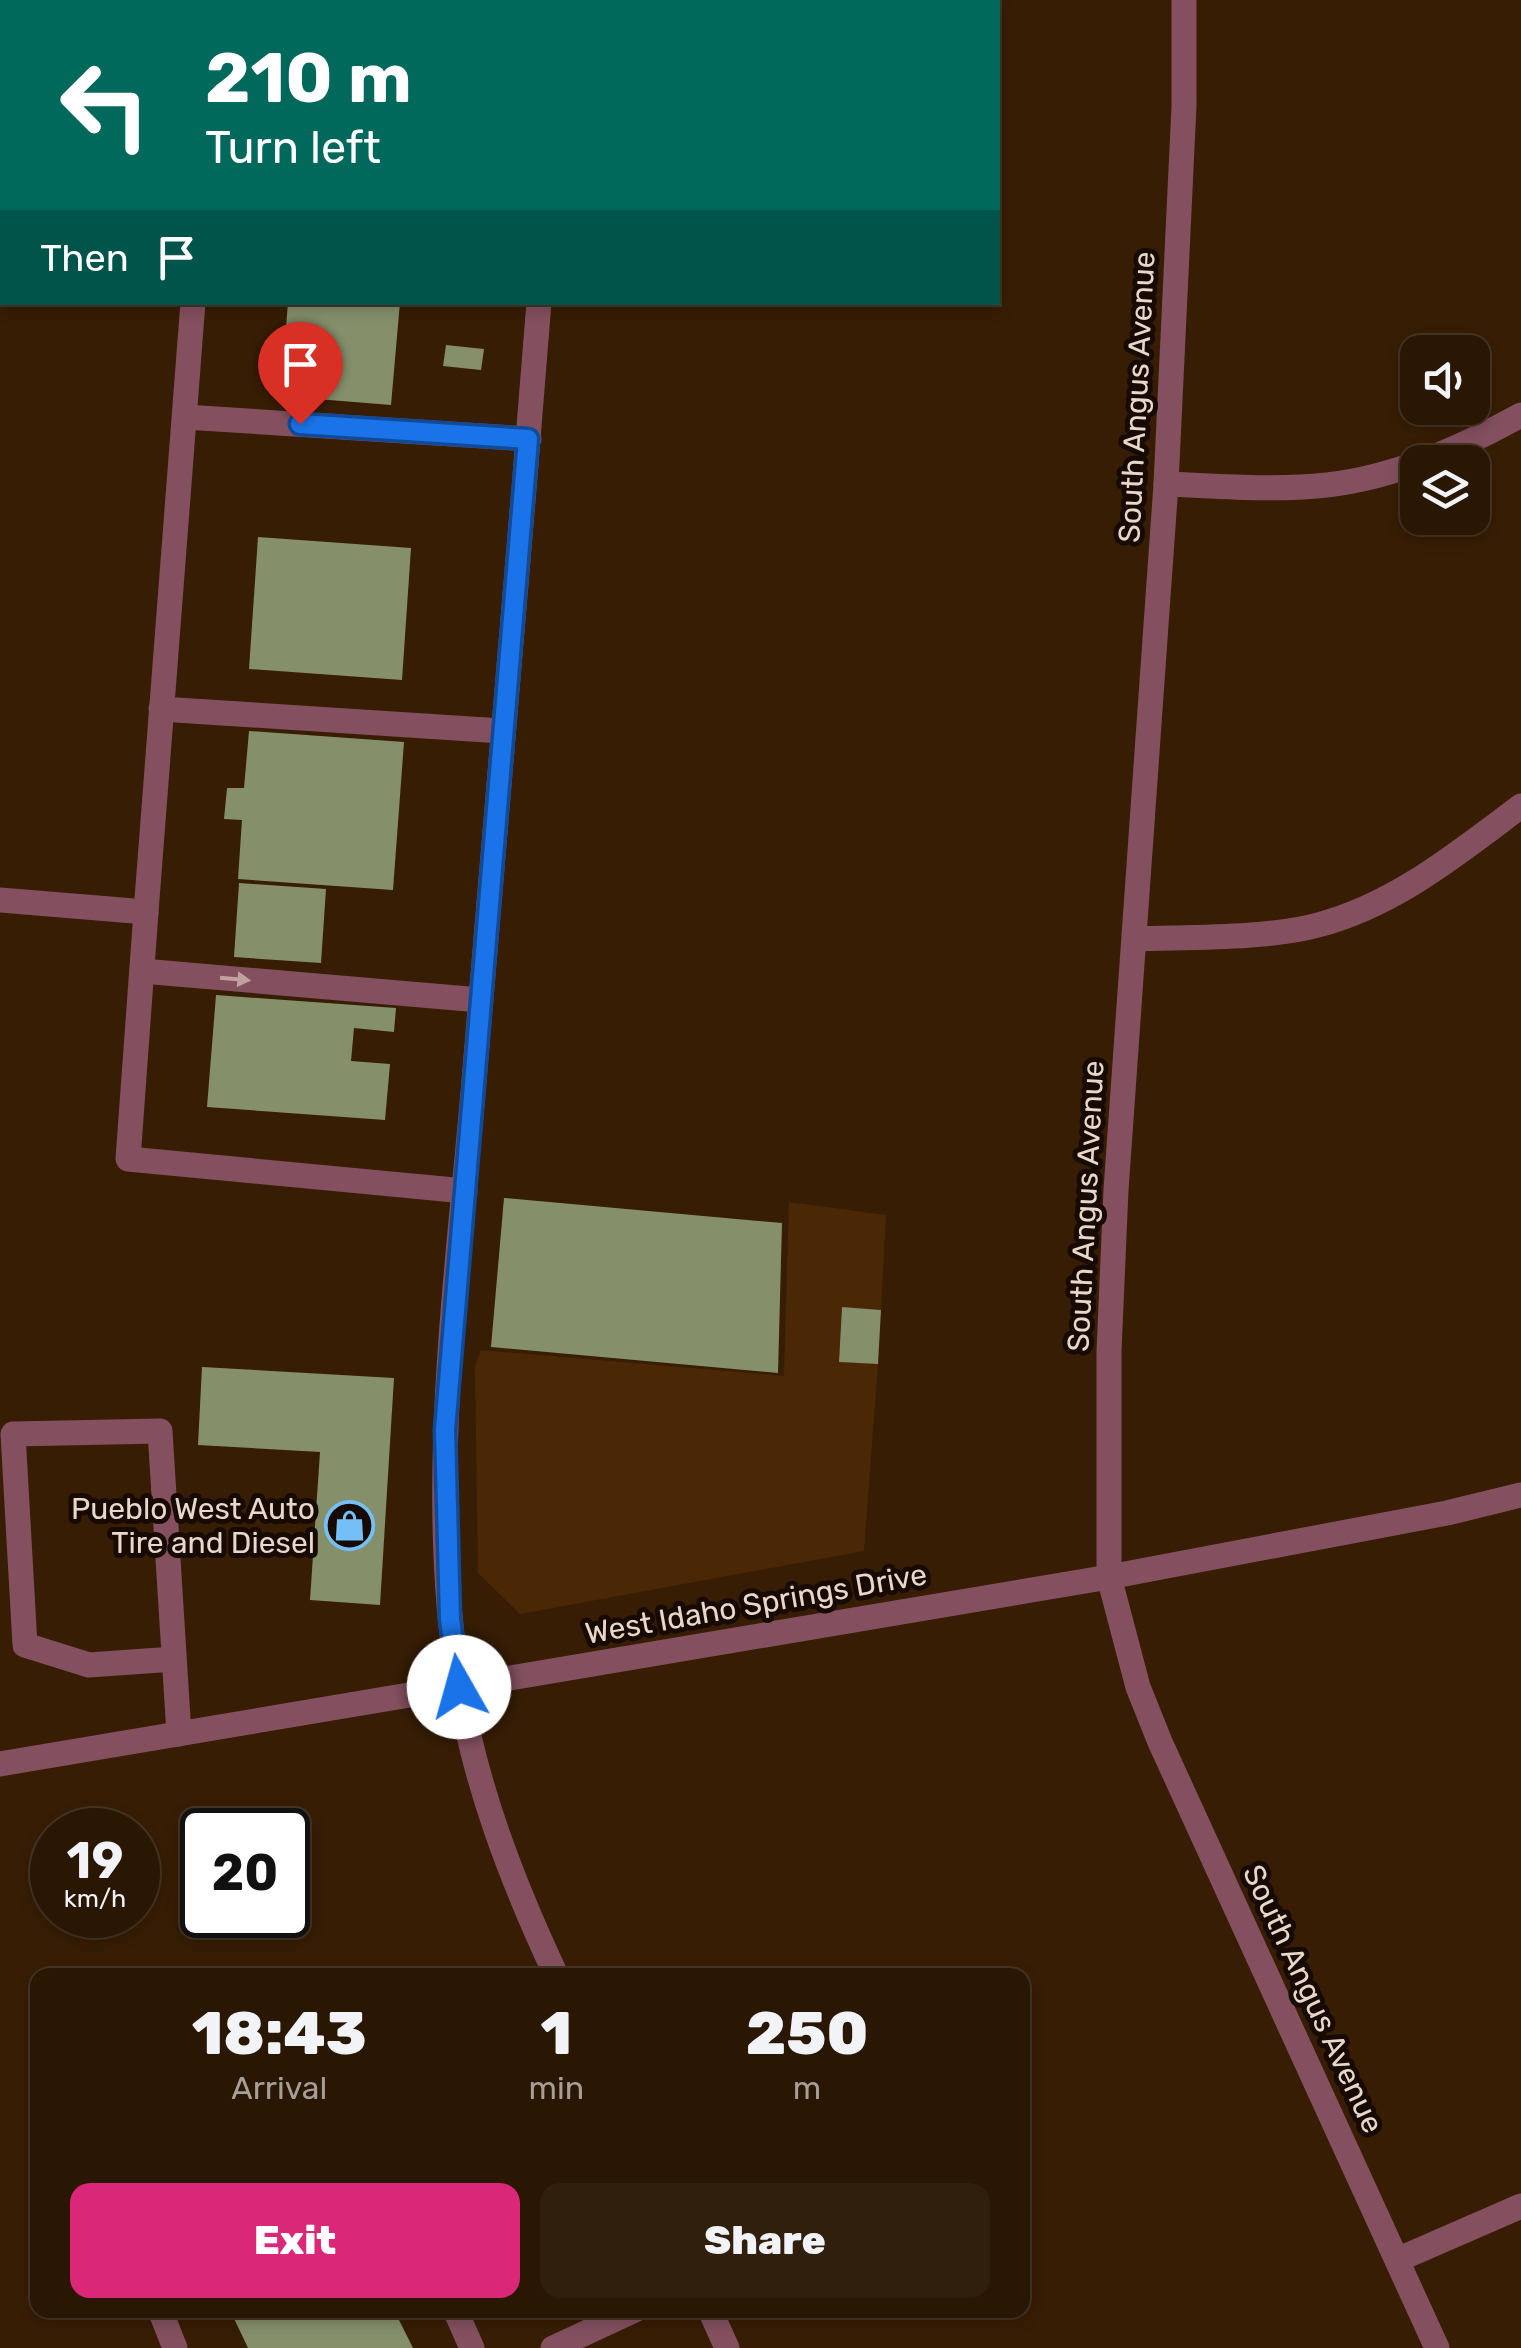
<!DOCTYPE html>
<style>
:root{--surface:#291603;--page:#311f0d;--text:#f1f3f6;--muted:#a59f9a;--line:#453525;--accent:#db2777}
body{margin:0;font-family:Rubik,sans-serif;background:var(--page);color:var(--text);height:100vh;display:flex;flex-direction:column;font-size:38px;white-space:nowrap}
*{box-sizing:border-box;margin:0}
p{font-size:32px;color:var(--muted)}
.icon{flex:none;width:55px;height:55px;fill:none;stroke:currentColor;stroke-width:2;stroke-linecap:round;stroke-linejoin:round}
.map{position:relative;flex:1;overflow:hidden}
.sheet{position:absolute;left:30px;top:1968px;width:1000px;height:350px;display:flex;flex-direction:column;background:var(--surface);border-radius:20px;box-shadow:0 5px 15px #0003,0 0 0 2px var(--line)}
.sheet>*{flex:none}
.hud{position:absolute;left:0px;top:0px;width:1000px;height:305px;box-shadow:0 5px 15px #0003,0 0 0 2px var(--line);background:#00695c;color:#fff;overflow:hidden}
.controls{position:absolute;left:1400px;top:335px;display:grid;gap:20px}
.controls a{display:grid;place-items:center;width:90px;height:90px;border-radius:20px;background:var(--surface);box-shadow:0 5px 15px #0003,0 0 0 2px var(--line);font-size:50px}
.speed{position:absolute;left:30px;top:1808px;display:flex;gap:20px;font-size:50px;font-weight:700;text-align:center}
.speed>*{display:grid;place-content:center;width:130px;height:130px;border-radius:50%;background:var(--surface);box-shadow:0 5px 15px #0003,0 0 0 2px var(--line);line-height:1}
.speed small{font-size:25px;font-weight:400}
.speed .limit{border:5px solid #111;border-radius:15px;background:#fff;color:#111}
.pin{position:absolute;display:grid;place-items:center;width:85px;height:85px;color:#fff;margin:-102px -42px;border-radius:50% 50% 50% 0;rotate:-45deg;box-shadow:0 0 10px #0007}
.pin .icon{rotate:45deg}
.me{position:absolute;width:110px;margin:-55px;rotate:353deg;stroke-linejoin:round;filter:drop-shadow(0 0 8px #0008)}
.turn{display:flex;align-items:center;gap:35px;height:210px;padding:0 40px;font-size:45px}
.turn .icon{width:130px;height:130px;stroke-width:2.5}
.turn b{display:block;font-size:70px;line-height:85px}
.then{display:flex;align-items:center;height:95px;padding:0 40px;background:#0003;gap:20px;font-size:38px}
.eta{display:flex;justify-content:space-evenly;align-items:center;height:170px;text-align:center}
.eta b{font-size:60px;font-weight:800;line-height:70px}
.button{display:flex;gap:20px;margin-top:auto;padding:20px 40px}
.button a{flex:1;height:115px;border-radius:20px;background:var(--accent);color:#fff;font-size:40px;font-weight:800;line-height:115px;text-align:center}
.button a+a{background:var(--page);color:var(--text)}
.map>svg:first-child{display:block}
.green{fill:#4a2805}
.building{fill:#85906b}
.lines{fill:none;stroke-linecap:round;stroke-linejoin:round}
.minor{stroke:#84505f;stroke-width:25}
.oneway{fill:#c1a19f}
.route-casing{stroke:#114b97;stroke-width:25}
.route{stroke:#1a73e8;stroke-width:18}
.labels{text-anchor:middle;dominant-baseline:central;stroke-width:10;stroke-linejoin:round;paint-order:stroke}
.street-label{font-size:30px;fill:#e9d7c9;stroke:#160a03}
.poi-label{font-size:30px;fill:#e9d7c9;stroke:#160a03;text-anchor:end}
</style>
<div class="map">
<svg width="1521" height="2348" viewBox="0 0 1521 2348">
<rect width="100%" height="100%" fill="#371d04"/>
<path class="green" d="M789,1202l97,13 -5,95 -39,-2 -3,54 39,2 -14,187 -344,63 -42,-41 -3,-206 6,-17 303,26z"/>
<g class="building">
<path d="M288,302h112l-9,103 -111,-9 2,-25 -19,-1 3,-29h19z"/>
<path d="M446,345l38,4 -3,21 -38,-4z"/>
<path d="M258,537l153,11 -9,132 -153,-11z"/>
<path d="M249,731l155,11 -11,148 -155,-11 4,-59 -18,-1 3,-31h17z"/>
<path d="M239,883l87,6 -5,74 -87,-6z"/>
<path d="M216,995l180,13 -2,24 -40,-4 -3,33 39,3 -5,56 -178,-13z"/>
<path d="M504,1198l278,25 -4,150 -287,-26z"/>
<path d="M842,1307l39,3 -3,54 -39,-2z"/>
<path d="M202,1367l192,11 -14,227 -70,-5 10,-148 -122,-7z"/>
<path d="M230,2310h164l19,38h-165z"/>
</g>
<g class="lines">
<g class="minor">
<path d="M1184,0v106l-18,378 -50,706 -7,161v226l29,110 22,55 277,606"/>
<path d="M217,2v-2"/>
<path d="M561,2l1,-2"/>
<path d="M0,189h2"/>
<path d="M539,302c-19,252 -44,504 -63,755 -16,203 -51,428 -17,628 16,101 54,198 97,290"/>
<path d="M185,417l344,22"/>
<path d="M1166,484c53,2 107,7 161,1 69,-8 134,-37 194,-70"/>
<path d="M161,709l341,22"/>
<path d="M0,900l146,12 47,-610"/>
<path d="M146,912l-18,247 337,32"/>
<path d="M1135,939c54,-2 132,0 183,-14 77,-20 140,-72 203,-119"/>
<path d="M142,971l338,29"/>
<path d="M174,1659l-85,6 -64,-20 -12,-211 147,-3 19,303"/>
<path d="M0,1764l1109,-187 338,-64 74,-18"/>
<path d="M1397,2260l124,-54"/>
<path d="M160,2310l15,38"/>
<path d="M455,2310l17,38"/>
<path d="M710,2310l17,38"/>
<path d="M553,2348l82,-38"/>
</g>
</g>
<defs><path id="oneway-solid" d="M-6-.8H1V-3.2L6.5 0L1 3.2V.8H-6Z" transform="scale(2.5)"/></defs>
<use class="oneway" href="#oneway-solid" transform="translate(235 979) rotate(5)"/>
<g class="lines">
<defs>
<path id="route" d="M300,424l228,15 -83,991 5,189 9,68"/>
</defs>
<use href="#route" class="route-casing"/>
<use href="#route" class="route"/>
</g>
<defs>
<symbol id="shop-ring" viewBox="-11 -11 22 22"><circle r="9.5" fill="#160a03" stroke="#74c0f6" stroke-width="1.5"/><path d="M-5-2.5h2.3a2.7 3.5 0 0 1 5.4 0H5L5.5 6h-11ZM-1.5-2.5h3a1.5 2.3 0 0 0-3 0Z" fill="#74c0f6"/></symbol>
</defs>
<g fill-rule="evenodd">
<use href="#shop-ring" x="322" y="1498" width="55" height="55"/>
</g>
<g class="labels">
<g class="street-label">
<text transform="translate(1137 397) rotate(-87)">South Angus Avenue</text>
<text transform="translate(1086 1206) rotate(-87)">South Angus Avenue</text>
<text transform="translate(756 1604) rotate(-10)">West Idaho Springs Drive</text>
<text transform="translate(1313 1999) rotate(65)">South Angus Avenue</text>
</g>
<g class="poi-label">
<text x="315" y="1509">Pueblo West Auto<tspan x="315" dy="34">Tire and Diesel</tspan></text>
</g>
</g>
</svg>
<div class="controls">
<a><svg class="icon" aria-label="sound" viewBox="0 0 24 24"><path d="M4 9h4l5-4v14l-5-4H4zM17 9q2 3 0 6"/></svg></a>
<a><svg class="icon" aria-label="layers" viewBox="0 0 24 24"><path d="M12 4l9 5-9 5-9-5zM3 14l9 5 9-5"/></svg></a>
</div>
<div class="speed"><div>19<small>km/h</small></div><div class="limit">20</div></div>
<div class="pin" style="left:300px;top:424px;background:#d93025"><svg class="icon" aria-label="arrive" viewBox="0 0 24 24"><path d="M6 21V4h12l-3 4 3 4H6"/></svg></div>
<svg class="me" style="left:459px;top:1687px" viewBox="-20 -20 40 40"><circle r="19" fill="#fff"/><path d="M0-13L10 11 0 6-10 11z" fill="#1a73e8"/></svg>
<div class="hud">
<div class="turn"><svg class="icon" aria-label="left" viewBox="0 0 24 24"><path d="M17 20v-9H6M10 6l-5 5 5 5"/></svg><div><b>210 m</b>Turn left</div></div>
<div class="then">Then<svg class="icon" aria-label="arrive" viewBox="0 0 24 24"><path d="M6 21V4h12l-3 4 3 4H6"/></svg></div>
</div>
<section class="sheet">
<div class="eta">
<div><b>18:43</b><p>Arrival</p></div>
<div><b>1</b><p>min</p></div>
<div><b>250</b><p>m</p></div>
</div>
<div class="button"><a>Exit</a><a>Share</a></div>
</section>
</div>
